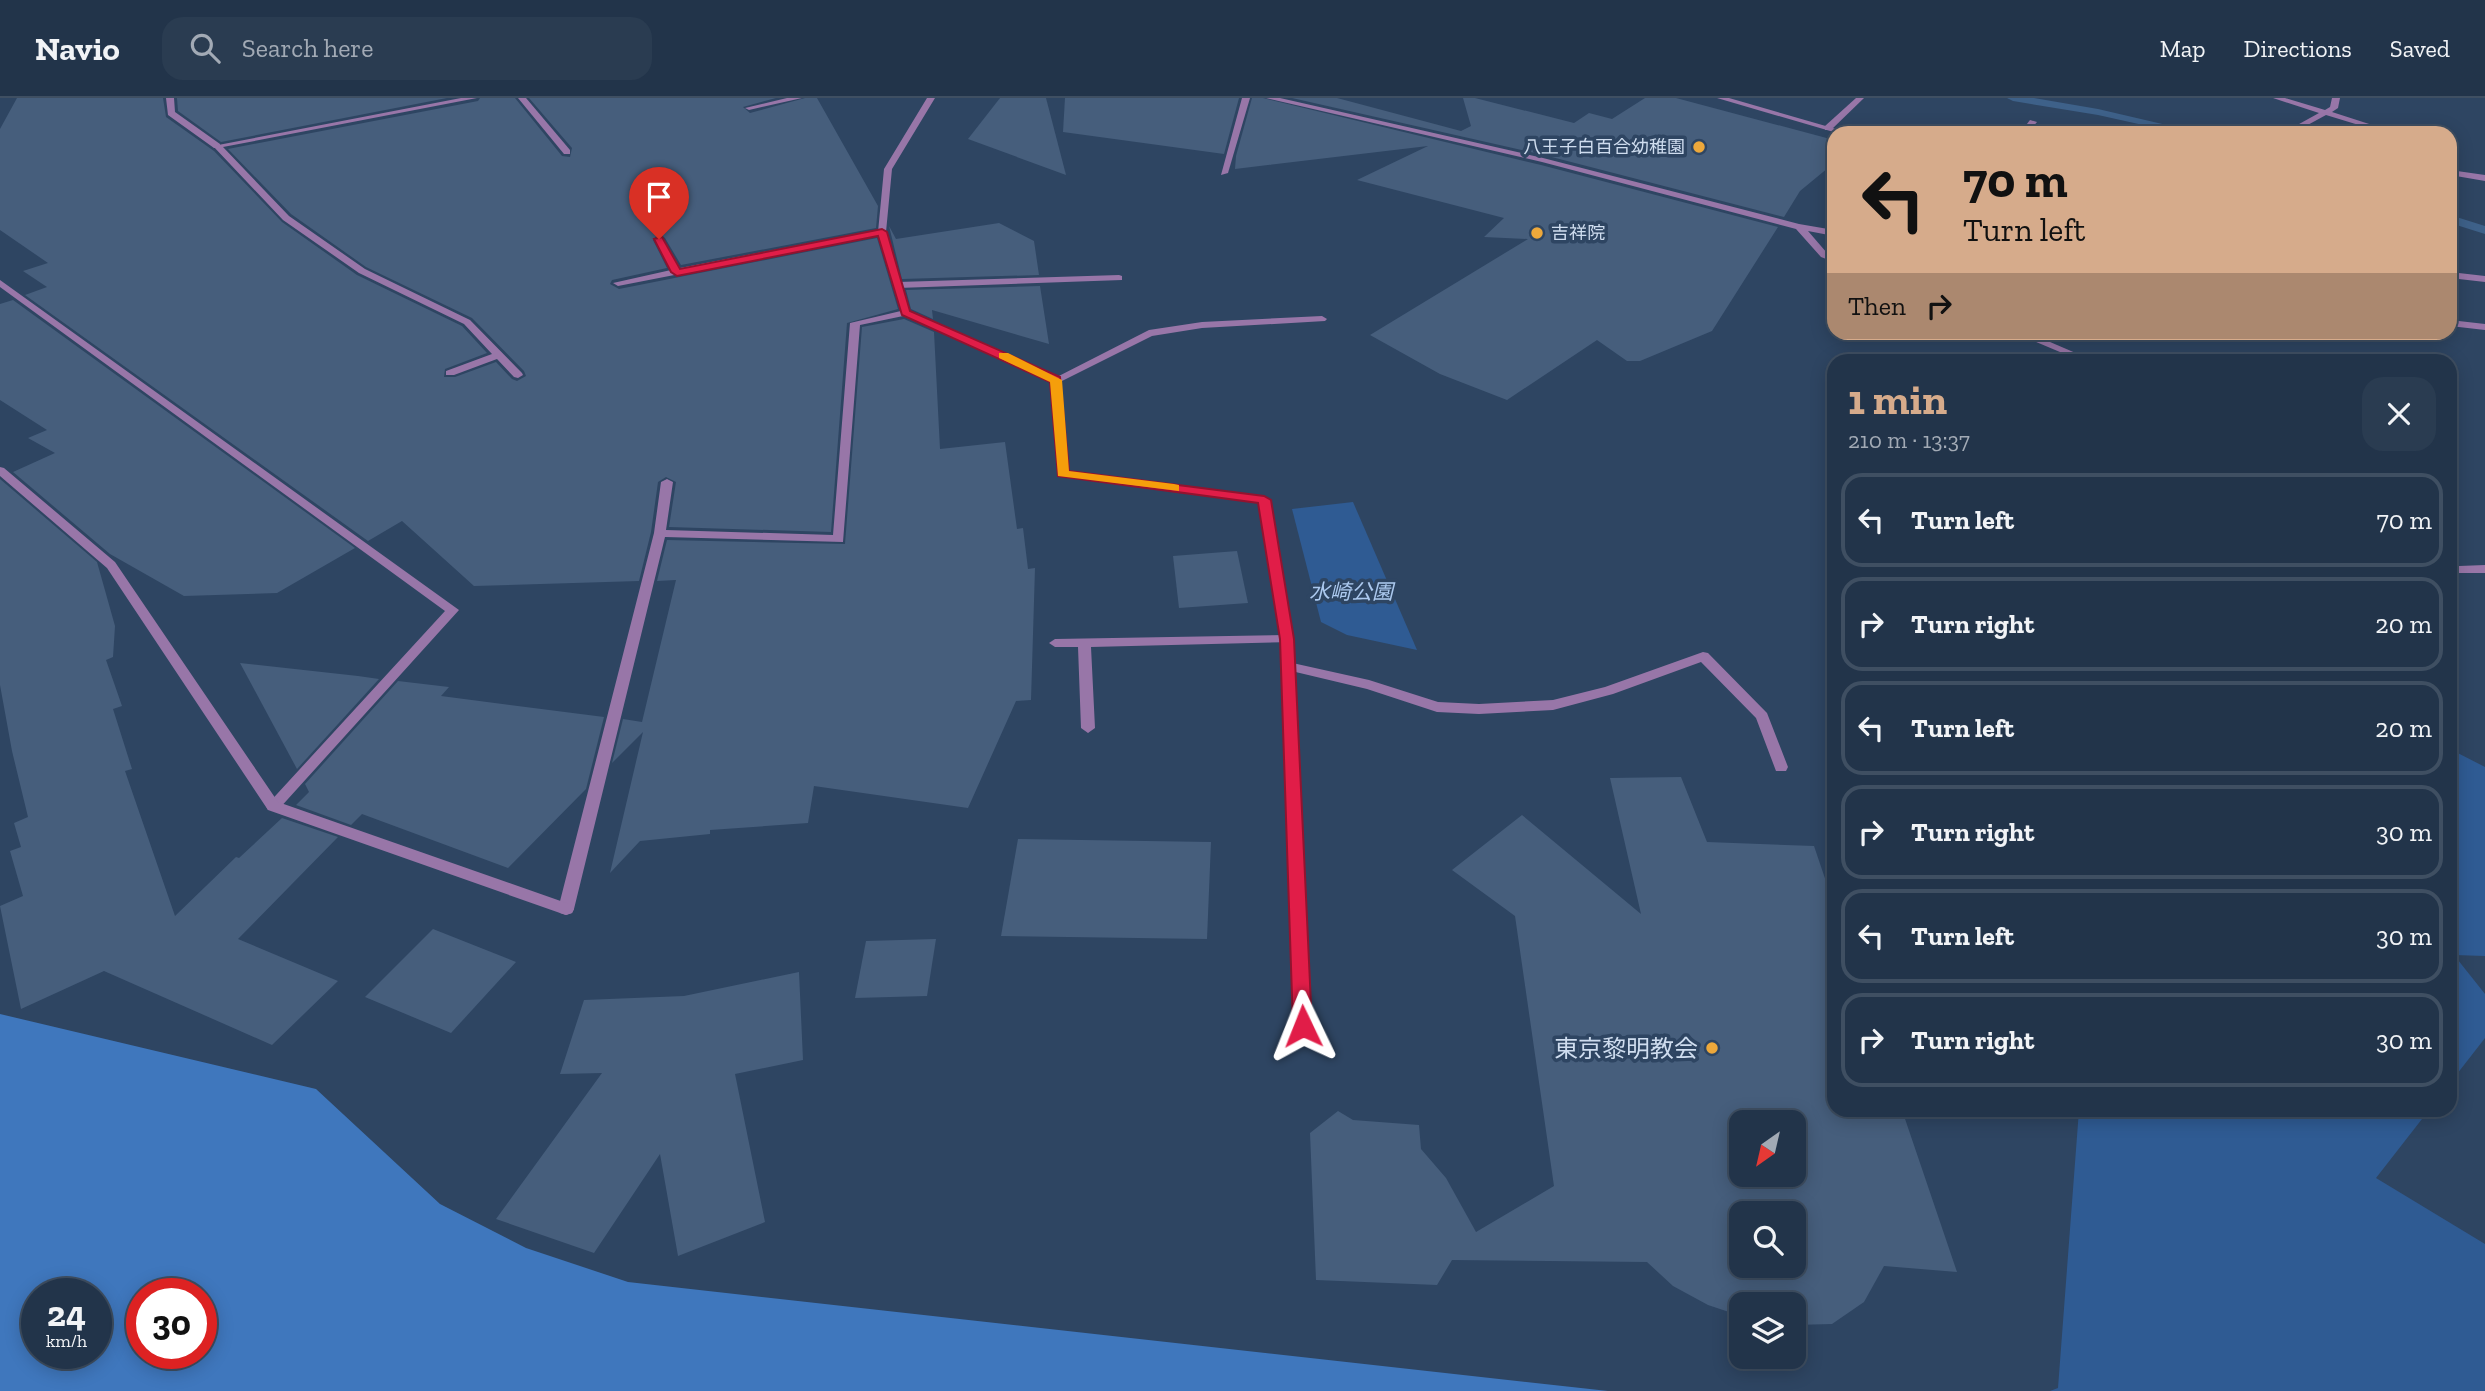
<!DOCTYPE html>
<meta charset="utf-8">
<style>
:root{--surface:#22344a;--page:#2a3c51;--text:#f1f3f6;--muted:#a2aab5;--line:#3f4f62;--accent:#d6ab8b}
body{margin:0;font-family:"Zilla Slab","Noto Sans JP",serif;background:var(--page);color:var(--text);height:100vh;display:flex;flex-direction:column;font-size:26px;white-space:nowrap}
*{box-sizing:border-box;margin:0}
p{font-size:23px;color:var(--muted)}
.icon{flex:none;width:38px;height:38px;fill:none;stroke:currentColor;stroke-width:2;stroke-linecap:round;stroke-linejoin:round}
.map{position:relative;flex:1;overflow:hidden}
.drawer{position:absolute;left:1827px;top:256px;width:630px;height:763px;display:flex;flex-direction:column;background:var(--surface);border-radius:21px;box-shadow:0 4px 18px #0003,0 0 0 2px var(--line)}
.drawer>*{flex:none}
.hud{position:absolute;left:1827px;top:28px;width:630px;height:214px;border-radius:21px;box-shadow:0 4px 18px #0003,0 0 0 2px var(--line);background:#d6ab8b;color:#111;overflow:hidden}
.needle{width:46px;rotate:214deg}
.controls{position:absolute;left:1729px;top:1012px;display:grid;gap:14px}
.controls a{display:grid;place-items:center;width:77px;height:77px;border-radius:14px;background:var(--surface);box-shadow:0 4px 18px #0003,0 0 0 2px var(--line);font-size:35px}
.speed{position:absolute;left:21px;top:1180px;display:flex;gap:14px;font-size:35px;font-weight:700;text-align:center}
.speed>*{display:grid;place-content:center;width:91px;height:91px;border-radius:50%;background:var(--surface);box-shadow:0 4px 18px #0003,0 0 0 2px var(--line);line-height:1}
.speed small{font-size:18px;font-weight:400}
.speed .limit{border:10px solid #d22;background:#fff;color:#111}
.pin{position:absolute;display:grid;place-items:center;width:60px;height:60px;color:#fff;margin:-72px -30px;border-radius:50% 50% 50% 0;rotate:-45deg;box-shadow:0 0 7px #0007}
.pin .icon{rotate:45deg}
.me{position:absolute;width:77px;margin:-38px;rotate:358deg;stroke-linejoin:round;filter:drop-shadow(0 0 5px #0008)}
.turn{display:flex;align-items:center;gap:24px;height:147px;padding:0 21px;font-size:32px}
.turn .icon{width:91px;height:91px;stroke-width:2.5}
.turn b{display:block;font-size:49px;line-height:60px}
.then{display:flex;align-items:center;height:66px;padding:0 21px;background:#0003;gap:14px;font-size:26px}
.round{display:grid;place-items:center;flex:none;width:74px;height:74px;border-radius:21px;background:var(--page)}
.summary{display:flex;align-items:center;justify-content:space-between;height:119px;padding:0 21px}
h1{font-size:42px;font-weight:700;line-height:52px;color:var(--accent)}
ul{padding:0;list-style:none}
li{display:flex;align-items:center;gap:21px;height:94px;margin:0 14px 10px;padding:0 7px;border:4px solid var(--line);border-radius:21px}
li div{flex:1}
li b{display:block;font-size:26px}
li em{font-style:normal}
header{display:flex;align-items:center;gap:42px;box-sizing:border-box;height:98px;padding:0 35px;background:var(--surface);border-bottom:2px solid var(--line)}
header strong{font-size:33px}
nav{display:flex;gap:38px;margin-inline-start:auto;font-size:24px}
.search{width:490px;height:63px;background:var(--page);display:flex;align-items:center;gap:18px;box-sizing:border-box;padding:0 24px;border-radius:21px;color:var(--muted);font-size:26px}
.map>svg:first-child{display:block}
.green{fill:#2f5b93}
.forest{fill:#3f77bd;fill-rule:evenodd}
.lines{fill:none;stroke-linecap:round;stroke-linejoin:round}
.stream{fill:#3e6189;fill-rule:evenodd}
.building{fill:#465e7c;fill-rule:evenodd}
.service{fill:#9876a8;fill-rule:evenodd}
.minor{fill:#9876a8;fill-rule:evenodd}
.route{fill:#e11d48;stroke:#92132f;stroke-width:2}
.slow{fill:#f59e0b}
.poi-dot{fill:#eda83b;stroke:#2e4562;stroke-width:2.5}
.labels{text-anchor:middle;dominant-baseline:central;stroke-width:7;stroke-linejoin:round;paint-order:stroke}
.far-poi-label{font-size:18px;fill:#cfddef;stroke:#2e4562;text-anchor:end}
.park-label{font-size:21px;font-style:italic;fill:#acc9ef;stroke:#2e4562}
.near-poi-label{font-size:24px;fill:#cfddef;stroke:#2e4562;text-anchor:end}
</style>
<header>
<strong>Navio</strong>
<div class="search"><svg class="icon" aria-label="search" viewBox="0 0 24 24"><circle cx="10" cy="10" r="6"/><path d="M15 15l6 6"/></svg>Search here</div>
<nav><a>Map</a><a>Directions</a><a>Saved</a></nav>
</header>
<div class="map">
<svg width="2485" height="1293" viewBox="0 0 2485 1293">
<rect width="100%" height="100%" fill="#2e4562"/>
<g class="green">
<path d="M1353,404l64,148 -70,-15 -26,-13 -29,-113z"/>
<path d="M2450,651l35,18v189l-31,-1 31,39v44l-35,45z"/>
<path d="M2079,1012h350l-53,68 109,66v147h-435l8,-3z"/>
</g>
<path class="forest" d="M0,916l316,75 124,115 86,44 102,34 980,109h-1608zM37,1195h59v60h-59zM142,1195h59v60h-59z"/>
<g class="lines">
<g class="stream">
<path d="M2007,0h27l64,11 103,24h-22l-81,-18 -85,-14z"/>
<path d="M2450,117l35,11v8l-35,-11z"/>
</g>
</g>
<g class="building">
<path d="M17,0h146l3,19 48,34 68,71 75,53 105,51 25,27 -42,16 -1,8h11l41,-15 16,17 5,2 9,-5 -2,-5 -52,-53 -106,-51 -75,-53 -63,-65 250,-48 2,-3h35l47,58 8,1 2,-9 -43,-50h247l-33,9 7,6 55,-15h12l61,108 -2,22 -195,37 -16,-27 -6,-5 -6,7 14,28 -55,12 -2,4 9,5 258,-51 21,71 -51,14 -16,209 -162,-5 7,-45 -10,-5 -8,5 -7,50 -12,49 -165,5 -72,-65 -34,20 -343,-246 22,-8 -24,-16 25,-8 -48,-33v-101z"/>
<path d="M177,0h270l-226,44 -43,-31z"/>
<path d="M1000,0h46l20,77 -98,-36z"/>
<path d="M1065,0h174l-15,56 -161,-22z"/>
<path d="M1252,0h11l278,67 237,62 -66,104 -72,30h-13l-30,-21 -90,60 -67,-26 -70,-39 158,-96 -44,-2 20,-19 -147,-38 71,-34 -193,23 1,-13z"/>
<path d="M1292,0h45l124,33 10,-5 -8,-28h12l99,25 15,-10 23,6 33,-21h31l158,42v23l-34,28 -16,26 -240,-62z"/>
<path d="M999,125l35,18 5,34 -137,4 -13,-53 7,13z"/>
<path d="M1040,188l9,58 -117,-34 1,9 -22,-10 -5,-19z"/>
<path d="M13,202l342,248 -78,45 -93,3 -74,-42 -97,-82 42,-19 -27,-15 19,-8 -47,-30v-96z"/>
<path d="M904,221l30,13 6,117 65,-7 12,87 6,-1 5,41 7,-1 -4,132 -15,1 -48,107 -154,-22 -6,37 -98,7v4l-70,7 -30,32 33,-141 -31,31 11,-44 19,3 34,-142 -19,1 10,-41 178,4 17,-217z"/>
<path d="M0,381l97,83 18,64 -2,31 -7,3 16,46 -9,3 19,60 -7,2 50,145 61,-59 3,1 43,-40 56,19 -100,102 100,42 -66,64 -168,-74 -83,38 -21,-103 23,-10 -13,-45 11,-4 -7,-24 14,-6 -16,-66 -12,-66z"/>
<path d="M1237,453l11,52 -69,5 -6,-52z"/>
<path d="M240,565l118,13 21,3 -82,90z"/>
<path d="M398,583l51,6 -8,9 163,21 -18,72 -78,79 -146,-54 -11,11 -55,-20 13,-13 -4,-8z"/>
<path d="M1681,679l26,65 107,4 20,59v205h68l55,162 -73,-6 -20,36 -32,22 -38,1v-21h-53v12l-33,-11 -35,-19 -26,-24 -195,-2 -15,25 -121,-5 -6,-147 28,-22 15,9 66,5 2,24 25,29 30,54 78,-46 -39,-270 -63,-46 70,-55 119,99 -31,-136zM1741,1024h53v52h-53zM1741,1115h53v52h-53z"/>
<path d="M1018,741l193,3 -4,97 -206,-3z"/>
<path d="M433,831l83,33 -65,71 -86,-36z"/>
<path d="M936,841l-9,57 -72,2 11,-57z"/>
<path d="M799,874l4,88 -68,14 30,148 -87,34 -18,-102 -66,99 -98,-34 106,-146 -42,1 24,-74 100,-4z"/>
</g>
<g class="lines">
<g class="service">
<path d="M461,0h16l-254,49 66,69 76,53 105,51 52,53 1,2 -5,3 -4,-1 -17,-18 -43,16h-8v-4l46,-17 -28,-30 -105,-51 -76,-53 -70,-74z"/>
<path d="M518,0h8l44,52v4h-6z"/>
<path d="M787,0h15l-53,12 -4,-2z"/>
<path d="M1242,0h8l-22,75 -7,2z"/>
<path d="M1856,0h8l-33,32h-6v-4z"/>
<path d="M2273,0h12l40,12 5,-3 2,-9h8l-2,10 -6,4 65,21h-12l-59,-18 -33,18h-10l36,-20z"/>
<path d="M2030,22l7,2 -9,11h-8z"/>
<path d="M2450,52l4,2 3,19 28,4v6l-35,-6z"/>
<path d="M882,131l4,3 -1,2 -267,52 -5,-3 58,-13 -16,-31 4,-3 4,3 17,29z"/>
<path d="M2450,174l35,4v6l-35,-4z"/>
<path d="M1119,177l3,1v4l-224,8 -5,-3 5,-3z"/>
<path d="M0,182l459,330 -181,200h-10l-2,-4 179,-195 -445,-324z"/>
<path d="M905,212l3,1v4l-48,10 -17,217 -178,-5 -91,372 -2,4 -6,2 -6,-2 -2,-4 96,-376 7,-51 6,-3 6,3 -7,48 167,5 17,-212z"/>
<path d="M1322,218l5,3 -2,2 -123,7 -50,8 -92,46h-8l-1,-2 98,-50 53,-8z"/>
<path d="M1287,537l6,4 -1,3 -201,5 4,81 -7,5 -7,-5 -3,-81h-23l-6,-4 6,-4z"/>
<path d="M1703,554l5,1 59,60 21,54 -2,4h-10l-20,-53 -55,-56 -88,32 -60,16 -74,4 -42,-2 -70,-23 -84,-20 -2,-3 7,-4 81,18 69,22 41,2 74,-4 52,-13z"/>
</g>
<g class="minor">
<path d="M166,0h8l1,14 45,32v4h-6l-46,-33z"/>
<path d="M927,0h8l-43,71 -6,63 23,79 151,67 8,93 196,26 6,3 23,139 18,387 -2,5 -6,2 -6,-2 -2,-5 -14,-387 -22,-136 -200,-27 -8,-94 -149,-67 -24,-83 6,-63z"/>
<path d="M1266,0h14l263,60 256,66 35,6v6l-26,-5 19,22 7,3v6l-13,-5 -25,-28 -254,-67z"/>
<path d="M1717,0h12l121,35h-13z"/>
<path d="M2450,222l35,4v6l-35,-4z"/>
<path d="M2012,234h15l65,28h-13z"/>
<path d="M0,369l4,1 111,94 163,240 294,103 2,4 -2,4 -6,2 -6,-2 -292,-103 -161,-242 -107,-92z"/>
<path d="M2450,465l9,3 26,-1v8h-31l-4,-2z"/>
</g>
</g>
<path class="route" d="M882,131l5,3 23,79 150,66 9,94 195,25 7,4 23,139 18,387 -3,6 -6,2 -7,-2 -3,-6 -13,-387 -22,-136 -200,-27 -8,-94 -148,-67 -24,-79 -201,40 -6,-4 -17,-33 8,-2 18,32z"/>
<path class="slow" d="M999,255h9l54,27 7,91 105,13 5,1v6l-121,-15 -8,-94 -51,-24z"/>
<g class="poi-dot">
<circle cx="1699" cy="49" r="7"/>
<circle cx="1537" cy="135" r="7"/>
<circle cx="1712" cy="950" r="7"/>
</g>
<g class="labels">
<g class="far-poi-label">
<text x="1685" y="49">八王子白百合幼稚園</text>
<text x="1551" y="135" text-anchor="start">吉祥院</text>
</g>
<g class="park-label">
<text x="1351" y="493">水崎公園</text>
</g>
<g class="near-poi-label">
<text x="1698" y="950">東京黎明教会</text>
</g>
</g>
</svg>
<div class="controls">
<a><svg class="needle" viewBox="-14 -14 28 28"><path d="M0-13l5 13h-10z" fill="#e53935"/><path d="M0 13l5-13h-10z" fill="#a2aab5"/></svg></a>
<a><svg class="icon" aria-label="search" viewBox="0 0 24 24"><circle cx="10" cy="10" r="6"/><path d="M15 15l6 6"/></svg></a>
<a><svg class="icon" aria-label="layers" viewBox="0 0 24 24"><path d="M12 4l9 5-9 5-9-5zM3 14l9 5 9-5"/></svg></a>
</div>
<div class="speed"><div>24<small>km/h</small></div><div class="limit">30</div></div>
<div class="pin" style="left:659px;top:141px;background:#d93025"><svg class="icon" aria-label="arrive" viewBox="0 0 24 24"><path d="M6 21V4h12l-3 4 3 4H6"/></svg></div>
<svg class="me" style="left:1303px;top:928px" viewBox="-20 -20 40 40"><path d="M0-17L14 15 0 8-14 15z" fill="#e11d48" stroke="#fff" stroke-width="4"/></svg>
<div class="hud">
<div class="turn"><svg class="icon" aria-label="left" viewBox="0 0 24 24"><path d="M17 20v-9H6M10 6l-5 5 5 5"/></svg><div><b>70 m</b>Turn left</div></div>
<div class="then">Then<svg class="icon" aria-label="right" viewBox="0 0 24 24"><path d="M7 20v-9h11M14 6l5 5-5 5"/></svg></div>
</div>
<section class="drawer">
<div class="summary"><div><h1>1 min</h1><p>210 m · 13:37</p></div><a class="round"><svg class="icon" aria-label="close" viewBox="0 0 24 24"><path d="M6 6l12 12M18 6L6 18"/></svg></a></div>
<ul>
<li><svg class="icon" aria-label="left" viewBox="0 0 24 24"><path d="M17 20v-9H6M10 6l-5 5 5 5"/></svg><div><b>Turn left</b></div><em>70 m</em></li>
<li><svg class="icon" aria-label="right" viewBox="0 0 24 24"><path d="M7 20v-9h11M14 6l5 5-5 5"/></svg><div><b>Turn right</b></div><em>20 m</em></li>
<li><svg class="icon" aria-label="left" viewBox="0 0 24 24"><path d="M17 20v-9H6M10 6l-5 5 5 5"/></svg><div><b>Turn left</b></div><em>20 m</em></li>
<li><svg class="icon" aria-label="right" viewBox="0 0 24 24"><path d="M7 20v-9h11M14 6l5 5-5 5"/></svg><div><b>Turn right</b></div><em>30 m</em></li>
<li><svg class="icon" aria-label="left" viewBox="0 0 24 24"><path d="M17 20v-9H6M10 6l-5 5 5 5"/></svg><div><b>Turn left</b></div><em>30 m</em></li>
<li><svg class="icon" aria-label="right" viewBox="0 0 24 24"><path d="M7 20v-9h11M14 6l5 5-5 5"/></svg><div><b>Turn right</b></div><em>30 m</em></li>
</ul>
</section>
</div>
